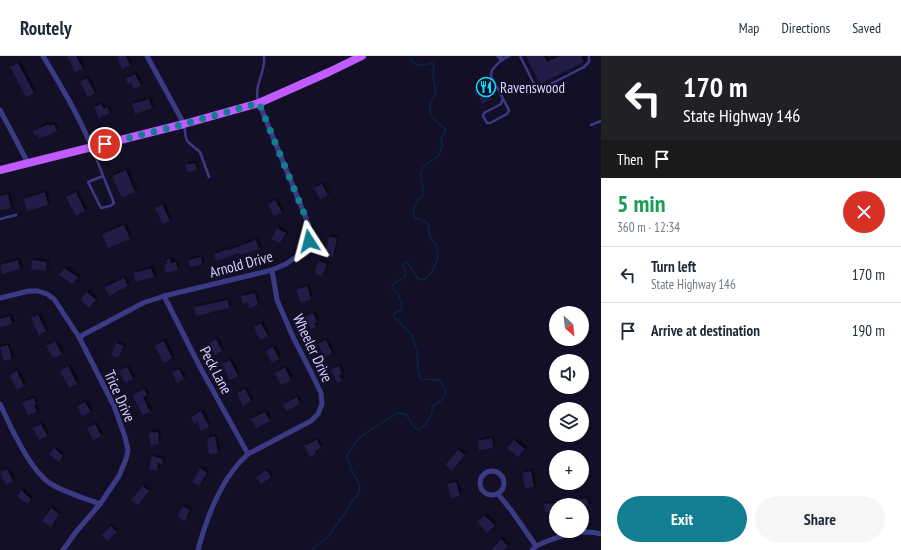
<!DOCTYPE html>
<meta charset="utf-8">
<style>
:root{--surface:#fff;--page:#f6f6f7;--text:#1f2937;--muted:#747a83;--line:#e0e1e3;--accent:#117e91}
body{margin:0;font-family:"PT Sans Narrow",sans-serif;background:var(--page);color:var(--text);height:100vh;display:flex;flex-direction:column;font-size:15px;white-space:nowrap}
*{box-sizing:border-box;margin:0}
p{font-size:13px;color:var(--muted)}
.icon{flex:none;width:22px;height:22px;fill:none;stroke:currentColor;stroke-width:2;stroke-linecap:round;stroke-linejoin:round}
.map{position:relative;flex:1;overflow:hidden}
.drawer{display:flex;flex-direction:column;background:var(--surface);width:300px}
.drawer>*{flex:none}
.top-card{background:#202124;color:#fff;overflow:hidden}
.needle{width:26px;rotate:153deg}
.tools{position:absolute;left:549px;top:250px;display:grid;gap:8px}
.tools a{display:grid;place-items:center;width:40px;height:40px;border-radius:50%;background:var(--surface);box-shadow:0 1px 3px #0004;font-size:20px}
.pin{position:absolute;display:grid;place-items:center;width:34px;height:34px;color:#fff;margin:-17px;border:2px solid #fff;border-radius:50%;box-shadow:0 1px 4px #0007}
.me{position:absolute;width:44px;margin:-22px;rotate:351deg;stroke-linejoin:round;filter:drop-shadow(0 0 3px #0008)}
.turn{display:flex;align-items:center;gap:14px;height:84px;padding:0 16px;font-size:18px}
.turn .icon{width:52px;height:52px;stroke-width:2.5}
.turn b{display:block;font-size:28px;line-height:34px}
.then{display:flex;align-items:center;height:38px;padding:0 16px;background:#0003;gap:8px;font-size:15px}
.round{display:grid;place-items:center;flex:none;width:42px;height:42px;border-radius:21px;background:var(--page)}
.overview{display:flex;align-items:center;justify-content:space-between;height:68px;padding:0 16px}
h1{font-size:24px;font-weight:700;line-height:30px;color:#1e9e55}
.button{display:flex;gap:8px;margin-top:auto;padding:8px 16px}
.button a{flex:1;height:46px;border-radius:24px;background:var(--accent);color:#fff;font-size:16px;font-weight:700;line-height:46px;text-align:center}
.button a+a{background:var(--page);color:var(--text)}
ul{padding:0;list-style:none}
li{display:flex;align-items:center;gap:12px;height:56px;padding:0 16px;border-top:1px solid var(--line)}
li div{flex:1}
li b{display:block;font-size:15px}
li em{font-style:normal}
header{display:flex;align-items:center;gap:24px;box-sizing:border-box;height:56px;padding:0 20px;background:var(--surface);border-bottom:1px solid var(--line)}
header strong{font-size:19px}
nav{display:flex;gap:22px;margin-inline-start:auto;font-size:14px}
main{display:flex;flex:1;min-height:0}
.map>svg:first-child{display:block}
.lines{fill:none;stroke-linecap:round;stroke-linejoin:round}
.stream{stroke:#0c2248;stroke-width:1.5}
.building{fill:#241b47;filter:url(#shadow)}
.lane{stroke:#3d3a85;stroke-width:2.5}
.street{stroke:#3d3a85;stroke-width:5}
.primary{stroke:#c25bff;stroke-width:8}
.route{stroke:#117e91;stroke-width:7;stroke-dasharray:0 12.6}
.labels{text-anchor:middle;dominant-baseline:central;stroke-width:4;stroke-linejoin:round;paint-order:stroke}
.poi-label{font-size:15px;fill:#d9d4ff;stroke:#130f26;text-anchor:start}
.street-label{font-size:15px;fill:#d9d4ff;stroke:#130f26}
</style>
<header>
<strong>Routely</strong>
<nav><a>Map</a><a>Directions</a><a>Saved</a></nav>
</header>
<main>
<div class="map">
<svg width="601" height="494" viewBox="0 0 601 494">
<defs>
<filter id="shadow"><feDropShadow dx="2" dy="-2" stdDeviation="1" flood-color="#0009"/></filter>
</defs>
<rect width="100%" height="100%" fill="#130f26"/>
<g class="lines">
<path class="stream" d="M313,494l1,-2 14,-11 31,-45 1,-6 -7,-13 -6,-16c2,-4 4,-8 6,-11 11,-16 30,-22 44,-33l9,1 8,13 6,2c10,-8 11,-11 13,-24l8,-4 5,-10 -6,-11 -19,-1 -3,-7 -1,-23 -6,-15 -16,-16 -2,-4 8,-4 1,-7 -5,-11 -6,-4c2,-2 3,-4 5,-6 3,-3 10,-3 10,-8 0,-4 -3,-7 -3,-10l4,-2 12,18 6,-1 7,-7 4,-9 2,-7 -2,-11 -6,-8 -2,-13 -3,-3 -10,-3c-4,-8 0,-17 7,-21 1,-2 1,-4 1,-6 0,-7 -5,-14 -1,-22 6,-10 17,-7 20,-22 0,-4 0,-6 -1,-10l3,-2 2,-5c-5,-6 -7,-6 -12,-11 -8,-7 -3,-20 2,-26l-3,-17 1,-8 -1,-5c-11,1 -15,6 -23,-5"/>
</g>
<g class="building">
<path d="M67,0h9l7,13 -8,3z"/>
<path d="M119,0h7l4,9 -8,4 -5,-12z"/>
<path d="M526,0h18l3,6 13,-6h21l3,6 -44,22z"/>
<path d="M18,7l16,30 -8,4 -16,-30z"/>
<path d="M135,18l6,11 -7,4 -3,-6 -3,1 -3,-5z"/>
<path d="M87,22l8,15 -7,4 -8,-15z"/>
<path d="M489,26l5,11 -4,2 2,4 -10,5 -4,-10 -2,1 -3,-5z"/>
<path d="M149,43l3,9 -17,6 -3,-10z"/>
<path d="M101,48l3,5 3,-2 3,6 -11,5 -5,-11z"/>
<path d="M49,68l1,2 4,-2 3,7 -18,8 -1,-4 -3,1 -2,-5z"/>
<path d="M195,107l2,7 -10,2 -2,-7z"/>
<path d="M126,114l9,22 -13,6 -10,-22z"/>
<path d="M322,128l6,11 -8,4 -6,-11z"/>
<path d="M45,136l3,13 -21,6 -4,-12z"/>
<path d="M76,136l9,19 -9,5 -10,-19z"/>
<path d="M8,138l3,14 -11,2v-14z"/>
<path d="M275,144l7,12 -8,4 -6,-12z"/>
<path d="M162,148l8,17 -7,3 -8,-16z"/>
<path d="M124,169l6,14 -22,9 -6,-14z"/>
<path d="M277,172l9,5 -6,10 -9,-4z"/>
<path d="M329,181l8,1 -4,19 -8,-2z"/>
<path d="M256,184l3,9 -19,6 -1,-2 -23,8 -2,-7 15,-5v1z"/>
<path d="M201,201l1,7 -12,3 -2,-7z"/>
<path d="M170,203l1,4 5,-1 2,8 -12,3 -2,-8 3,-1 -1,-4z"/>
<path d="M18,204l2,9 -18,5 -2,-9z"/>
<path d="M32,204l15,2 -1,9 -15,-2z"/>
<path d="M319,205l8,3 -5,12 -8,-3z"/>
<path d="M64,212l14,9 -5,7 -14,-9z"/>
<path d="M151,212l3,9 -18,5 -3,-9z"/>
<path d="M124,222l4,8 -19,10 -4,-9z"/>
<path d="M307,230l4,13 -10,4 -5,-13z"/>
<path d="M87,236l9,8 -7,8 -9,-9z"/>
<path d="M255,237l3,12 -9,3 -1,-5 -5,1 -2,-8z"/>
<path d="M228,244l1,8 -19,4v1l-14,3 -2,-9z"/>
<path d="M313,257l4,9 -3,1 2,4 -5,2 -6,-12z"/>
<path d="M38,259l8,16 -7,4 -8,-17z"/>
<path d="M10,260l2,8 -12,4v-9z"/>
<path d="M261,267l7,13 -8,4 -6,-13z"/>
<path d="M216,283l6,12 -7,4 -6,-12z"/>
<path d="M326,284l6,13 -7,4 -7,-13z"/>
<path d="M55,285l7,13 -9,4 -7,-12z"/>
<path d="M164,285l8,17 -8,5 -9,-17z"/>
<path d="M116,287l8,3 -6,12 -7,-3z"/>
<path d="M8,289l4,14 -8,2 -4,-14z"/>
<path d="M273,291l6,12 -7,4 -6,-12z"/>
<path d="M230,304l8,16 -8,4 -8,-16z"/>
<path d="M68,310l9,18 -8,4 -9,-17z"/>
<path d="M339,310l3,8 -3,1 3,5 -4,3 -7,-13z"/>
<path d="M127,311l6,12 -8,4 -6,-12z"/>
<path d="M285,312l6,12 -10,5 -6,-12z"/>
<path d="M179,313l5,10 -7,4 -5,-11z"/>
<path d="M17,315l7,15 -7,4 -8,-15z"/>
<path d="M144,333l3,6 -4,2 7,15 -7,3 -11,-20z"/>
<path d="M245,333l6,12 -8,5 -6,-13z"/>
<path d="M297,341l3,7 -14,7 -3,-7z"/>
<path d="M34,342l2,6 -2,1 3,7 -9,3 -6,-13z"/>
<path d="M85,346l6,10 -9,4 -5,-10z"/>
<path d="M201,355l8,16 -8,4 -4,-9 -3,2 -3,-7z"/>
<path d="M265,356l5,9 -14,7 -5,-9z"/>
<path d="M41,368l6,12 -8,4 -6,-12z"/>
<path d="M95,368l6,12 -8,4 -6,-12z"/>
<path d="M158,376l1,12 -8,2 -2,-13z"/>
<path d="M215,380l3,17 -9,1 -2,-16z"/>
<path d="M492,382l1,10 -14,2 -1,-9z"/>
<path d="M317,384l4,8 -6,3 1,3 -6,3 -6,-11z"/>
<path d="M514,384l11,9 -7,8 -11,-9z"/>
<path d="M54,392l9,8 -4,6 -10,-8z"/>
<path d="M458,394l7,5 -13,16 -7,-6z"/>
<path d="M152,400l11,3 -1,5 -4,-1 -1,8 -8,-2z"/>
<path d="M200,412l7,5 -8,13 -7,-4z"/>
<path d="M7,413l6,12 -7,4 -6,-12z"/>
<path d="M266,414l5,7 -10,7 -5,-7z"/>
<path d="M531,415l3,16 -9,1 -3,-15z"/>
<path d="M456,426l4,14 -9,2 -4,-14z"/>
<path d="M143,430l6,5 -11,14 -7,-5z"/>
<path d="M21,434l10,9 -4,5 -10,-8z"/>
<path d="M587,442l1,8 -6,1v-2h-8l-1,-5z"/>
<path d="M556,447v12l-7,1v-4h-4l-1,-8z"/>
<path d="M183,450l7,4 -5,11 -8,-4z"/>
<path d="M51,452l8,6 -8,13 -9,-6z"/>
<path d="M484,459l11,10 -8,8 -10,-11z"/>
<path d="M111,470l6,6 -10,9 -6,-6z"/>
<path d="M501,483l7,7 -4,4h-13z"/>
</g>
<g class="lines">
<g class="lane">
<path d="M520,0l15,30 4,4 45,-23 5,-5v-6"/>
<path d="M503,43l-2,5 -17,9 -1,3 4,7h3l17,-9 2,-4 -18,-34 1,-6 10,-11 7,-3"/>
<path d="M258,45c-4,-18 8,-28 6,-45"/>
<path d="M184,69l2,13 2,4 12,10 9,25"/>
<path d="M591,69l10,-4"/>
<path d="M92,92l22,55 -4,3 -9,2 -13,-26 15,-6"/>
<path d="M0,163l16,-4"/>
</g>
<g class="street">
<path d="M43,0c18,30 36,60 49,92"/>
<path d="M147,0l37,68"/>
<path d="M499,0l3,3"/>
<path d="M0,54l28,53"/>
<path d="M164,240l37,73 47,85"/>
<path d="M0,242l29,-7h9l9,3 7,5 25,38 35,69 11,31 3,13 -2,9 -7,17 -19,28 -24,28 -13,18"/>
<path d="M79,281l64,-34 21,-7 108,-26 14,-6 10,-7 12,-13 2,-9 -4,-17 -47,-115"/>
<path d="M0,348c10,22 31,68 51,80 15,9 33,14 49,20"/>
<circle cx="492" cy="427" r="12"/>
<path d="M498,438l13,16 25,36"/>
<path d="M198,494c9,-34 23,-72 50,-96l63,-33 7,-7 4,-10 -1,-11 -10,-21 -18,-35 -16,-37 -5,-30"/>
<path d="M532,494c4,-5 10,-7 16,-9 17,-7 35,-12 53,-7"/>
</g>
<path class="primary" d="M0,114l184,-46 75,-21 70,-31 33,-16"/>
</g>
<g class="lines">
<path class="route" d="M105,88l79,-20 75,-21 47,115 4,17 -1,6"/>
</g>
<defs>
<symbol id="restaurant-ring" viewBox="-11 -11 22 22"><circle r="9.5" fill="#130f26" stroke="#00e5ff" stroke-width="1.5"/><path d="M-5-6h1v4h1v-4h1v4h1v-4h1v5L-1.5 .5V6h-2V.5L-5-1ZM5-6V6H3V1.5H1.5Q1.5-4 5-6Z" fill="#00e5ff"/></symbol>
</defs>
<g fill-rule="evenodd">
<use href="#restaurant-ring" x="475" y="20" width="22" height="22"/>
</g>
<g class="labels">
<g class="poi-label">
<text x="500" y="31">Ravenswood</text>
</g>
<g class="street-label">
<text transform="translate(241 208) rotate(-15)">Arnold Drive</text>
<text transform="translate(313 292) rotate(65)">Wheeler Drive</text>
<text transform="translate(216 314) rotate(62)">Peck Lane</text>
<text transform="translate(120 340) rotate(66)">Trice Drive</text>
</g>
</g>
</svg>
<div class="tools">
<a><svg class="needle" viewBox="-14 -14 28 28"><path d="M0-13l5 13h-10z" fill="#e53935"/><path d="M0 13l5-13h-10z" fill="#747a83"/></svg></a>
<a><svg class="icon" aria-label="sound" viewBox="0 0 24 24"><path d="M4 9h4l5-4v14l-5-4H4zM17 9q2 3 0 6"/></svg></a>
<a><svg class="icon" aria-label="layers" viewBox="0 0 24 24"><path d="M12 4l9 5-9 5-9-5zM3 14l9 5 9-5"/></svg></a>
<a>+</a>
<a>−</a>
</div>
<div class="pin" style="left:105px;top:88px;background:#d93025"><svg class="icon" aria-label="arrive" viewBox="0 0 24 24"><path d="M6 21V4h12l-3 4 3 4H6"/></svg></div>
<svg class="me" style="left:309px;top:185px" viewBox="-20 -20 40 40"><path d="M0-17L14 15 0 8-14 15z" fill="#117e91" stroke="#fff" stroke-width="4"/></svg>
</div>
<section class="drawer">
<div class="top-card">
<div class="turn"><svg class="icon" aria-label="left" viewBox="0 0 24 24"><path d="M17 20v-9H6M10 6l-5 5 5 5"/></svg><div><b>170 m</b>State Highway 146</div></div>
<div class="then">Then<svg class="icon" aria-label="arrive" viewBox="0 0 24 24"><path d="M6 21V4h12l-3 4 3 4H6"/></svg></div>
</div>
<div class="overview"><div><h1>5 min</h1><p>360 m · 12:34</p></div><a class="round" style="background:#d93025;color:#fff"><svg class="icon" aria-label="close" viewBox="0 0 24 24"><path d="M6 6l12 12M18 6L6 18"/></svg></a></div>
<ul>
<li><svg class="icon" aria-label="left" viewBox="0 0 24 24"><path d="M17 20v-9H6M10 6l-5 5 5 5"/></svg><div><b>Turn left</b><p>State Highway 146</p></div><em>170 m</em></li>
<li><svg class="icon" aria-label="arrive" viewBox="0 0 24 24"><path d="M6 21V4h12l-3 4 3 4H6"/></svg><div><b>Arrive at destination</b></div><em>190 m</em></li>
</ul>
<div class="button"><a>Exit</a><a>Share</a></div>
</section>
</main>
